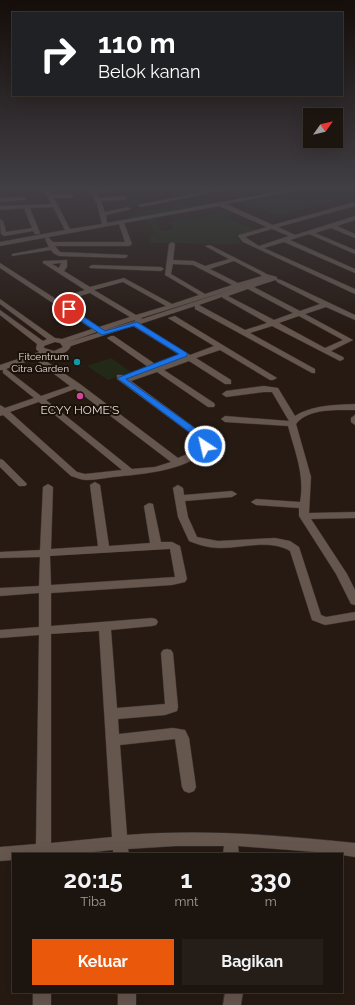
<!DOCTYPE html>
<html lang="id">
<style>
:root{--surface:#1c140e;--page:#251d17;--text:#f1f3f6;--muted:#a09e9e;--line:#3a332e;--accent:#ea580c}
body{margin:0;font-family:Raleway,sans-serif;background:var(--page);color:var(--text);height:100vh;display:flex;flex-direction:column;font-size:15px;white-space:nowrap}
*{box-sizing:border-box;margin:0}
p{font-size:13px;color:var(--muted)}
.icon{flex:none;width:22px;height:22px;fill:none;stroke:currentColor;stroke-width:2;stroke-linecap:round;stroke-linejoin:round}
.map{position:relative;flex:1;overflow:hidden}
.panel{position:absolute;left:12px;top:853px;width:331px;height:140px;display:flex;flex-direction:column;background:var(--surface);border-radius:0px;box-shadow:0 4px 16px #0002,0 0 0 1px var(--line)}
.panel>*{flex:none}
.top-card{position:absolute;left:12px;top:12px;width:331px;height:84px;border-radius:0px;box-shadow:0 4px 16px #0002,0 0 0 1px var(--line);background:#202124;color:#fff;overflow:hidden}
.needle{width:26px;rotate:56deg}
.controls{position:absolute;left:303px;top:108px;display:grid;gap:8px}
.controls a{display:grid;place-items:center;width:40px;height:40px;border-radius:0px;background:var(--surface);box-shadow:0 4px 16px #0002,0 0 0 1px var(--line);font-size:20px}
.pin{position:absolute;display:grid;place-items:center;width:34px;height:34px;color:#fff;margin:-17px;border:2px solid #fff;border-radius:50%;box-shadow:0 1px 4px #0007}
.me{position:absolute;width:44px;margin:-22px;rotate:325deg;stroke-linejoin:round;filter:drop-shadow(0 0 3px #0008)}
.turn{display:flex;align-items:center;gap:14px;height:84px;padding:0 20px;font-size:18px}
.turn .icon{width:52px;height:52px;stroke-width:2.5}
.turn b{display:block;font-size:28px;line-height:34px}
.eta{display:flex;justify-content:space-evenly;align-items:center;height:68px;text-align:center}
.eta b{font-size:24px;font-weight:700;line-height:28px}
.cta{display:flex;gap:8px;margin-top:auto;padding:8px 20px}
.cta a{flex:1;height:46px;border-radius:0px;background:var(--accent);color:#fff;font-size:16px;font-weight:700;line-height:46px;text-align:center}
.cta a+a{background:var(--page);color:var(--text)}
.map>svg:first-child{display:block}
.green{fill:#222a17}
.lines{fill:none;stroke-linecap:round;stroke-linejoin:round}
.minor-casing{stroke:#3d3430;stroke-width:1}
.minor{fill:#65564e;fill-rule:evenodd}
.route{fill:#1a73e8;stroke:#114b97}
.culture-dot{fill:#0f9aa8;stroke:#1c110a;stroke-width:1.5}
.hotel-dot{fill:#d1479c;stroke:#1c110a;stroke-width:1.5}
.labels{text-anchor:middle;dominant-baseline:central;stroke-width:4;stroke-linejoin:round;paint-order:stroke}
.far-poi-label{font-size:10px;fill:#e2d9d4;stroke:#1c110a;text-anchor:end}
.poi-label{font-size:12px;fill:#e2d9d4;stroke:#1c110a}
</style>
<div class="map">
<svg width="355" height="1005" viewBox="0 0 355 1005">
<rect width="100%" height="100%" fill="#261a13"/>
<g class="green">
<path d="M121,190h22l5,4 -13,2 6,5 -12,5 -2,-8z"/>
<path d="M300,190h55v5l-78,21 -38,-15z"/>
<path d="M193,204l4,3 -69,13 4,-7z"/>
<path d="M228,211l7,4 -7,3 26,12 -18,6 6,8 -91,-1 -2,-8 6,-2 -8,-14 7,-1 7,13 12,-2 -4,-7z"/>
<path d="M111,358l20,14 -23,8 -21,-14z"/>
</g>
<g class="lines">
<defs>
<g id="minor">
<path d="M44,190h6l2,4h19l3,2 -3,2h-17l16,31 32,-5 -5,-20 -8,-14h29l-21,3 2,5 25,-2 3,2 -3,2 -23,1 4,11 23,-5 3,2 -25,6 1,8 180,-33h12l-73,14 47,21 82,-23v4l-77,21 17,8 60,-19v4l-18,6 18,8v4l-24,-10 -16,5 40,17v4l-46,-20 -19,6 65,29v4l-71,-31 -20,6 91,41v5l-112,-52 -5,-6 1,-1 28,-8 -48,-21 -95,17 8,21 -3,2h-74l5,6 67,3 1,1 -3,2 -66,-2 -6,-3 -2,-3 -39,6v-2l37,-7 -4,-8 3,-2 5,5h72l-6,-18 -119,22v-4l65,-12 -12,-23 -23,1 10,25 -1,1h-4l-2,-3 -29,5 -3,-2 -1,-15 3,2 3,11 26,-4 -8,-20 -24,2v-4l51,-2zM272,229l17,7 -30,10 -14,-9z"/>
<path d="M213,190h11l-83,17 -3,-2z"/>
<path d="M23,197l3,2 -1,1 -25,2v-4z"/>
<path d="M172,242l3,2 -2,16 21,1 11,5 24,-7 -24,-13 5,-1 55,28 1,1 11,3v2l4,1 74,35v5l-29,-13 -21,7 48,26 -22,11 12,6 1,2 -4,2 -68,-35 -22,7 65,36v4h-3l-117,-64v-3l-55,18 50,31 24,-9 -46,-28 7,-2 102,62 -4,2h-3l-50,-30 -24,8 35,22v4h-6l-36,-23 -25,9 50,33 1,2 -1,2h-6l-51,-35 -26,9 75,55 6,6c-15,29 -71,32 -99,35 -9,1 -18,3 -27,3 -5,0 -11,-3 -15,-4l-68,-61 -3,1v-11l5,3 29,-10 -31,-25v-3h-3v-5l39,-13 -3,-3 1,-5 -37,-29v-5l43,31 4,-2 -47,-35v-5l55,39 7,1 30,-10 -92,-61v-5l56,36 29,-9 -42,-27v-2l24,-1v7l-3,4 26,16 34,-9 48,26 27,-9 -34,-20 4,-31zM234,261l27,14 1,1 -24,7 -28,-14zM61,263l-2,5 -7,-4zM173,264l20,1 39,20 -27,9 -34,-20zM276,280l1,2 43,22 -20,7 -46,-24zM123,282l43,24 -30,9 -42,-25zM237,288l-95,31 -1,-1zM248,289l45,24 -19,7 -46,-24zM90,293l40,24 -31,10 -38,-25zM222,297l1,1 44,25 -22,7 -46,-25zM299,316l44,24 -18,8 -46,-25zM135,320v1l-31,9zM133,326l50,31 -25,9 -44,-30h-3l-4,2 44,31 -25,9 -3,-3h-6v4l85,63 -10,10 -14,6 -98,-74 -40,-27c10,-4 25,1 31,-11zM97,332l1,1 -30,9zM55,342l5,1 3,4 -9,4 -10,-3v-2zM37,358v3l33,25 -29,10 -35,-27zM75,389l96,73 -16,5 -23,2 -86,-69zM39,402l83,68 -37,4 -8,-2 -67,-60z"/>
<path d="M92,265l69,2 3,2 -3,2 -71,-3 -1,-1z"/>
<path d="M264,386l14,2 17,28c17,-11 40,-11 60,-12v6c-18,0 -47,-2 -59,14l15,53 -2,36 46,-1v6l-44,1 36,55 8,16v15l-4,-1 -15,-30 -37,-58v-8l-43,-3 -5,-3 5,-3 44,3c5,-27 -5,-50 -12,-76l-63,-4 -4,-3 4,-3 64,5 -17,-29h-8l-38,5 -4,-3 4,-3z"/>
<path d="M355,415v10l-4,-3v-4z"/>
<path d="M0,459l3,1 24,24 -2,2h-6l-19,-19z"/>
<path d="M95,482l5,3 9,61 41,-3 -6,-37 5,-3 4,1 8,38h11l8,4 7,33 -2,3 -13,3 -121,8v33l101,-8 4,1 2,3 -2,3 -4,1 -41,4 6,78 48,-4 -4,-51 2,-3 4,-1 4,1 2,3 5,54 -1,4 -12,4 -47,4 1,15 54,-6 12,2 4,8 7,49 -2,4 -5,2 -5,-2 -2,-4 -7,-48 -55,6 7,90c77,-6 152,0 228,8v14l-13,-2v-1l-104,-8 1,8h-16l1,-8h-48l-48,3 1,5h-16v-4l-39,4h-61v6l-13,1v-14l36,-3 3,-209 -39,3v-8l39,-3v-34l-39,3v-8l39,-2 1,-29 -40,1v-6l40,-2 3,-63 5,-3 5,3 -2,62 47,-3 -8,-61zM170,549l5,28 -124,8 -1,-29zM99,631l13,206 -61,6v-209z"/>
<path d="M178,485l5,3 1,7 48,-4 5,3 -5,3 -47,4 3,16 9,20 21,4 57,-3 15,3 9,6 22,68 5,2 29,-5v8l-30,5 -13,-5 -22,-69c-20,-12 -47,-3 -70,-3 -11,0 -21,-3 -31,-7l-11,-24 -5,-29z"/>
<rect x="33" y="992" width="18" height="13"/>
<rect x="118" y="992" width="18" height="13"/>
<path d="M225,992h18l-2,13h-18z"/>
</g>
</defs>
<use href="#minor" class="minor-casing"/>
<use href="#minor" class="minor"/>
</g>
<linearGradient id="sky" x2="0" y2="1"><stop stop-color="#150e0a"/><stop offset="0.57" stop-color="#413e44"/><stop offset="1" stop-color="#413e44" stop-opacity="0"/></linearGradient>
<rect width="355" height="331" fill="url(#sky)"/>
<path class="route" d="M69,307l36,24 32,-9 50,31v3l-61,23 80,57 5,6 -3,6h-6l-1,-2 2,-3 -3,-3 -83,-62 62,-24 -45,-28 -32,9 -36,-24 -1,-2z"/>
<circle class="culture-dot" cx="77" cy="362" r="4"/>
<circle class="hotel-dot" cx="80" cy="396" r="4"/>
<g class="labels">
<g class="far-poi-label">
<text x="69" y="356">Fitcentrum<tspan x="69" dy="12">Citra Garden</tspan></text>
</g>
<g class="poi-label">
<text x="80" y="410">ECYY HOME'S</text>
</g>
</g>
</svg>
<div class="controls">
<a><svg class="needle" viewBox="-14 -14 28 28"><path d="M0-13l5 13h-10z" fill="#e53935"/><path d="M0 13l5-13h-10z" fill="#a09e9e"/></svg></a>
</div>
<div class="pin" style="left:69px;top:309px;background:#d93025"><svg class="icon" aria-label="arrive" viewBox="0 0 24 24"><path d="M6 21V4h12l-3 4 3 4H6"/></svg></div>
<svg class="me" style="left:205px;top:446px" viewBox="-20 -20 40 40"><circle r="17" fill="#1a73e8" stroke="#fff" stroke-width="3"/><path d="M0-11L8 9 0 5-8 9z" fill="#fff"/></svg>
<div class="top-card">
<div class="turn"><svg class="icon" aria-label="right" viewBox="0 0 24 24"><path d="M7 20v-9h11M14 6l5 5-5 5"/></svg><div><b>110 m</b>Belok kanan</div></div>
</div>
<section class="panel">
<div class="eta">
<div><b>20:15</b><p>Tiba</p></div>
<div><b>1</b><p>mnt</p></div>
<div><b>330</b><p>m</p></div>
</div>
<div class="cta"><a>Keluar</a><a>Bagikan</a></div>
</section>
</div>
